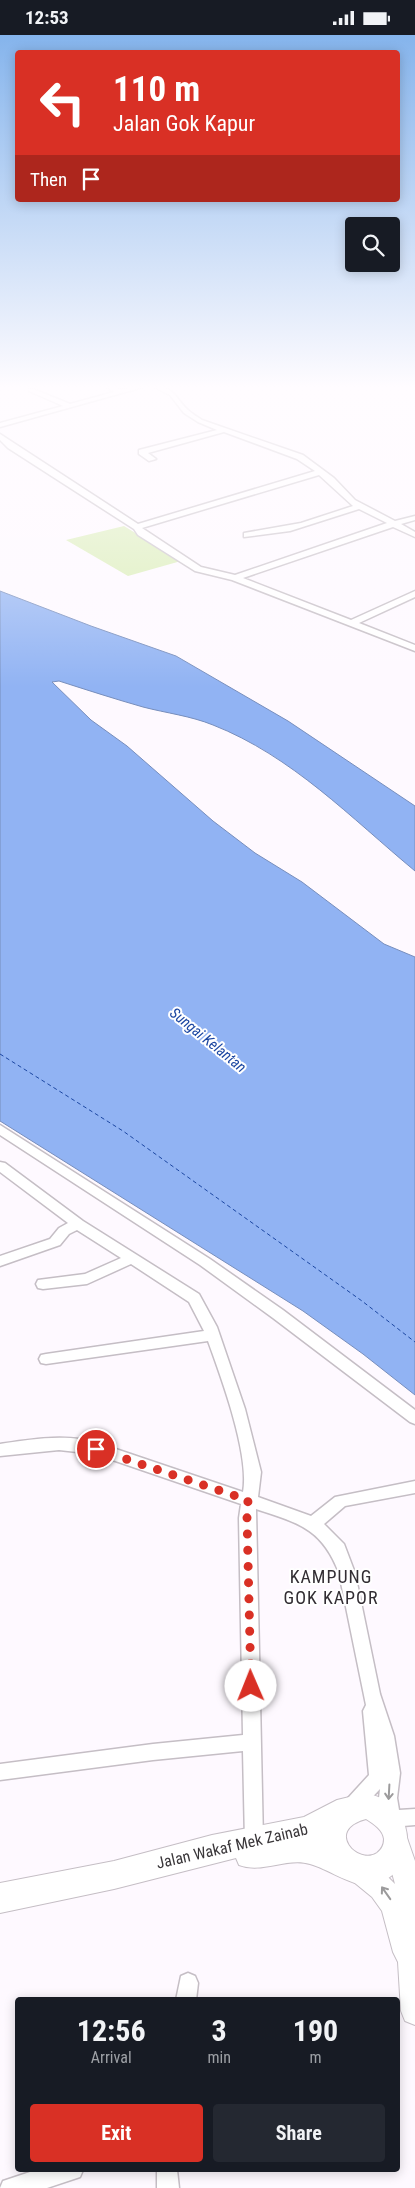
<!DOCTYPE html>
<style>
:root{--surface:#171b24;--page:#242831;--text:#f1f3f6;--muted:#9ea1a6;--accent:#d93025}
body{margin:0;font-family:"Roboto Condensed",sans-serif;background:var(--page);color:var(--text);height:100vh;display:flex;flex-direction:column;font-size:19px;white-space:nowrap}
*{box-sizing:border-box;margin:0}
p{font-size:16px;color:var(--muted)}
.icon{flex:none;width:28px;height:28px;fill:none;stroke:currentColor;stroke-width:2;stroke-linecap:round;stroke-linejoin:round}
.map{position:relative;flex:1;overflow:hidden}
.drawer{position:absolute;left:15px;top:1962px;width:385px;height:175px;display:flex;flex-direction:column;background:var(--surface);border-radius:5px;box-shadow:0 2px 12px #0003}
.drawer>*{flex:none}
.top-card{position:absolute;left:15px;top:15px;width:385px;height:152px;border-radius:5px;box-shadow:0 2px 12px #0003;background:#d93025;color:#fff;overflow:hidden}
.controls{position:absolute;left:345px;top:182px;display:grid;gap:10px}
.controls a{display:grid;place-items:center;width:55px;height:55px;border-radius:5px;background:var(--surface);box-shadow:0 2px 12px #0003;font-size:25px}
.pin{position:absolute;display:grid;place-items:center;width:42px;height:42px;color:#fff;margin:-21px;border:2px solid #fff;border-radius:50%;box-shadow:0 1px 5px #0007}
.me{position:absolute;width:55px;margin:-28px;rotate:359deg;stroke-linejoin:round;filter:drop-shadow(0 0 4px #0008)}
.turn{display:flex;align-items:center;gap:18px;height:105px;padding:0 15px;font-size:22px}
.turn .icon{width:65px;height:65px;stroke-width:2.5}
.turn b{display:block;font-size:35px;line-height:42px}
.then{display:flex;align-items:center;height:48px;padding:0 15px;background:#0003;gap:10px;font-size:19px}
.eta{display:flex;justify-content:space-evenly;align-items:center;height:85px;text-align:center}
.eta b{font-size:30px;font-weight:700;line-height:35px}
.cta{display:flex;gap:10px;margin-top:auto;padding:10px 15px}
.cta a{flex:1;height:58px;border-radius:5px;background:var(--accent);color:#fff;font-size:20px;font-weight:700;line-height:58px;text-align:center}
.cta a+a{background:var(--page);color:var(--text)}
.status{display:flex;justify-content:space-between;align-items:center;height:35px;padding:0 25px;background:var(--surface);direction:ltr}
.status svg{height:14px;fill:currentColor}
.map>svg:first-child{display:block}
.green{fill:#d8edb3}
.water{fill:#91b3f3;stroke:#778ebc}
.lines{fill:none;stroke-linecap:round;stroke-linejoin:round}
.ferry{stroke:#1c47a2;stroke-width:1;stroke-dasharray:4 3;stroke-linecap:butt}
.street-casing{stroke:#c5bec5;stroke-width:3}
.secondary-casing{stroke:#c5bec5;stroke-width:2}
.primary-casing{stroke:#c5bec5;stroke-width:2}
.street{fill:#fff;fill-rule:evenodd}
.secondary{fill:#fff;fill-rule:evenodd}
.primary{fill:#fff;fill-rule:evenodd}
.oneway{stroke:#9c9b9c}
.route{stroke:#d93025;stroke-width:9;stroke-dasharray:0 16.2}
.labels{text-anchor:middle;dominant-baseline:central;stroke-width:4;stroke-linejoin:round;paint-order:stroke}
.water-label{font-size:15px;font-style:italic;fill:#1c47a2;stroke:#fff}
.near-street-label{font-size:16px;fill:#3a373a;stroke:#fff}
.near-neighbourhood-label{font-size:18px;letter-spacing:1px;fill:#322d33;stroke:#fff}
</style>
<div class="status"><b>12:53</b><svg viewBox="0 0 49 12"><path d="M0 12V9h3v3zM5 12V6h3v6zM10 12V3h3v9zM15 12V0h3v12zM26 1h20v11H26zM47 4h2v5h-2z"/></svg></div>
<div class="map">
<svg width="415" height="2153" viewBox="0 0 415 2153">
<rect width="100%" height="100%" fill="#fef9ff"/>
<path class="green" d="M124,491l57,35 -53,15 -62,-36z"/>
<path class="water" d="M0,556l91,35 85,30 112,65 127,85v65c-64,-53 -123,-115 -202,-146 -22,-9 -47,-12 -70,-18 -28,-8 -56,-17 -84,-26l-7,1 39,38 36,26 86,75 42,32 47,29 82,62 31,13v438l-52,-41 -60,-43 -303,-190z"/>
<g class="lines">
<path class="ferry" d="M0,1019l123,77 239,170 53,41"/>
<defs>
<g id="street">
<path d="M105,351h8l8,4 15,-4h11l-147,41v-4l63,-17 -34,-15v-2h4l37,15 44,-12z"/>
<path d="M152,351c22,0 23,12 36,24 4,4 10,7 14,10l101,35 31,23 21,22 40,21 20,-5v4l-14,4 14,8v5l-22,-10 -150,51 108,42 64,-29v6l-56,26 56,22v6l-183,-71 -37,-9 -57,-36 -4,-6 -126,-81 -8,-8v-6l138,90 177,-53 -18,-12 -73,-27 -76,21 8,6 -7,2 -10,-7v-4l78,-20 -19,-8 -14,-9 -14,-18zM319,440l34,31 -52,17 -57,10v4l46,-6 69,-22 28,14 -152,52 -34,-8 -59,-39z"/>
<path d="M0,1090l210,134 73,51 132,100v14l-5,-2 -137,-104 -73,-53 -200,-130z"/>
<path d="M0,1127l5,1 78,58 116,73 18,33 28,82 16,63 -3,25 53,19 24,-19 80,-16v12l-70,13 -21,18 20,20 11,29 25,121 14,42 6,37 -3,25 2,12 16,-1v16l-24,2 -6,-2 -6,-27 1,-9 -20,21 -6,2 -6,-2 -3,-6 3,-6 21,-23 -6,-64 3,-6 -27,-132c-17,-45 -41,-50 -83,-64l7,332 -3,6 -6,3 -6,-3 -3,-6 -2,-90 -90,9 -153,20v-16l153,-20 90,-9 -4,-217 2,-14 -146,-50 -36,-4 -59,6v-12c33,-5 69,-11 101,0l142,48c7,-37 -22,-115 -35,-151l-162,23 -5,-1 -2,-4 2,-4 5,-1 158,-23 -15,-29 -58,-38 -44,20 -44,5 -5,-1 -2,-4 2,-4 47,-6 36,-16 -44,-28 -8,4 -9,11 -60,21v-10l50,-17 9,-11 9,-5 -68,-51z"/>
<path d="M188,1938l7,3 3,7 -2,17h-20l5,-24z"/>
<path d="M36,2135h47l-3,7 -33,11h-47l3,-7z"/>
<path d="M157,2135h20l2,18h-22z"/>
</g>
<path id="secondary" d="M398,1800l9,3 8,23v164l-10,-4 -4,-10 -3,-49 -5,-10 -11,-41 -10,-14 -22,-18 -4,-9 4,-9 9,-3 22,12 14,14 -10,-37 4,-9z"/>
<path id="primary" d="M366,1758c10,3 20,6 28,12 21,26 19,68 -19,79 -19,6 -46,-15 -65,-20 -23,-7 -48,10 -71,1l-3,-7 -122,31 -114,24v-30l114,-22 98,-26 92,-18 33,-17zM366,1784c8,5 17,11 18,20 0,6 -2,10 -7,14 -19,13 -53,-23 -11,-34z"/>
</defs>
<use href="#street" class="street-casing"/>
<use href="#secondary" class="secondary-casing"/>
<use href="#primary" class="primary-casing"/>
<use href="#street" class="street"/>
<use href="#secondary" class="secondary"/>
<use href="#primary" class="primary"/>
</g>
<defs><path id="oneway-shaft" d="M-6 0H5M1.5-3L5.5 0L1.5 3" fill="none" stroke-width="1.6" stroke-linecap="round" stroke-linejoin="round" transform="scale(1.25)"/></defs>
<g class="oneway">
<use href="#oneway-shaft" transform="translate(389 1757) rotate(93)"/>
<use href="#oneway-shaft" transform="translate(386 1858) rotate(-125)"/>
</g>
<linearGradient id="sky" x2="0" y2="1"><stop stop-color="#85b4ec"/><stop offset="0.54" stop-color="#fffcff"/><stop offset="1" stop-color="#fffcff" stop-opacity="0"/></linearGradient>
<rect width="415" height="652" fill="url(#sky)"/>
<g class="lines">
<path class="route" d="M96,1414l152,51 -1,18 4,168"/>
</g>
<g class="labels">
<g class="water-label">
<text transform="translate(208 1005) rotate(39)">Sungai Kelantan</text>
</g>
<g class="near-street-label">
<text transform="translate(232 1811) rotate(-13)">Jalan Wakaf Mek Zainab</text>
</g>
<g class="near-neighbourhood-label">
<text x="331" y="1541">KAMPUNG<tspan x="331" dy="21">GOK KAPOR</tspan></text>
</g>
</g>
</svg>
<div class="controls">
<a><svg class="icon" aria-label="search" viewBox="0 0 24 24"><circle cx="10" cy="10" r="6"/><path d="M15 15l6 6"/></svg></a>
</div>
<div class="pin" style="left:96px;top:1414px;background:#d93025"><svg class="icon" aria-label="arrive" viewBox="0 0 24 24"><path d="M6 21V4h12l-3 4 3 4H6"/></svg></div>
<svg class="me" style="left:251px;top:1651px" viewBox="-20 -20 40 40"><circle r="19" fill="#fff"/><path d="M0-13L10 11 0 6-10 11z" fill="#d93025"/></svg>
<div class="top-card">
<div class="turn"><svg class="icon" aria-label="left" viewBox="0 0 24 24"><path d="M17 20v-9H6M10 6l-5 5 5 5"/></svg><div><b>110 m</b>Jalan Gok Kapur</div></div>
<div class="then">Then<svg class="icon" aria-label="arrive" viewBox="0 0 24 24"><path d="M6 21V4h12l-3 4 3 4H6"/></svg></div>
</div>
<section class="drawer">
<div class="eta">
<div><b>12:56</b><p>Arrival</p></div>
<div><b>3</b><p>min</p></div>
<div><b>190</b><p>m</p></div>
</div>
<div class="cta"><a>Exit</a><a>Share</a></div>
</section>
</div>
